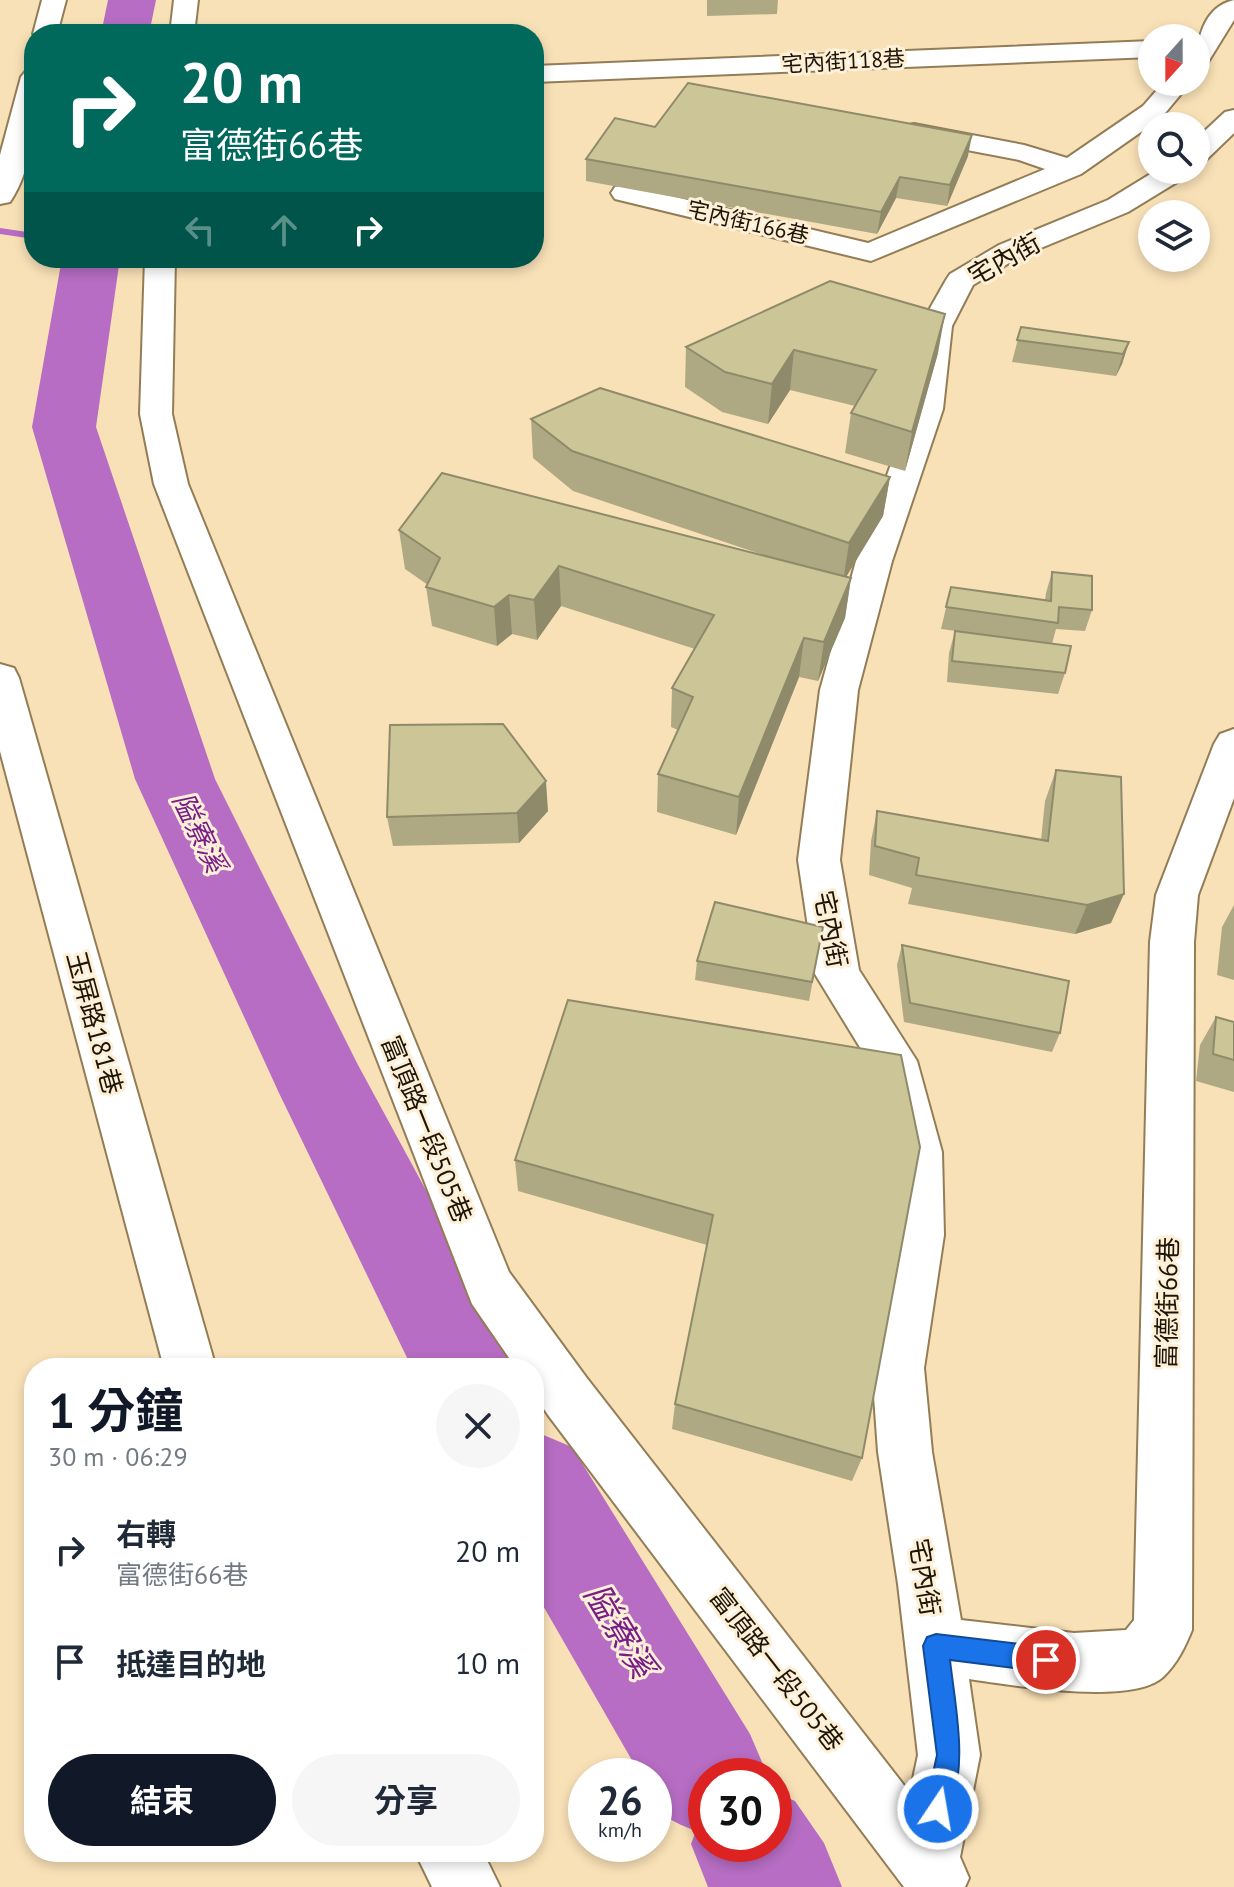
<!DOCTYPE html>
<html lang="zh-TW">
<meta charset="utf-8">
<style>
:root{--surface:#fff;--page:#f6f6f7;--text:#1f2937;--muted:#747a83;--accent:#111827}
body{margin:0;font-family:"PT Sans","Noto Sans TC",sans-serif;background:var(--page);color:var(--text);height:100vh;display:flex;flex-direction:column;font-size:30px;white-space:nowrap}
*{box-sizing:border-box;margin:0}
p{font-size:26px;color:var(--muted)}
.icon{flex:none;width:44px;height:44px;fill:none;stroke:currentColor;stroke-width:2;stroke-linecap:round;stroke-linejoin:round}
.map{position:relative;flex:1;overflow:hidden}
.panel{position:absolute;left:24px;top:1358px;width:520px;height:504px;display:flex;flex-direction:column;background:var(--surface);border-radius:32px;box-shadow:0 4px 12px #0003}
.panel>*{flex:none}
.guide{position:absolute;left:24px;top:24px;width:520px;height:244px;border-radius:32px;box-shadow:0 4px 12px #0003;background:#00695c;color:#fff;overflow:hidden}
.needle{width:52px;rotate:201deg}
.fabs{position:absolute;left:1138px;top:24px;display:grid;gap:16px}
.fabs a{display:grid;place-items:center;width:72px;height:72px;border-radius:50%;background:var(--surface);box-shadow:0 4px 12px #0003;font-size:40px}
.speed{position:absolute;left:568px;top:1758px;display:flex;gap:16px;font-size:40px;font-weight:700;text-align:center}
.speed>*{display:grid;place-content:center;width:104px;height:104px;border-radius:50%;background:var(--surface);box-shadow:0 4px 12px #0003;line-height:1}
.speed small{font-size:20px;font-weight:400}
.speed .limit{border:12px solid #d22;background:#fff;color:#111}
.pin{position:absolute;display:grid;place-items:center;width:68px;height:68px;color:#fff;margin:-34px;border:4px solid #fff;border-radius:50%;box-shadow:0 2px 8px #0007}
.me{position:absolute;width:88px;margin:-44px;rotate:12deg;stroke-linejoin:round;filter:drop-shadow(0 0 6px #0008)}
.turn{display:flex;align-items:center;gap:28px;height:168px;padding:0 24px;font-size:36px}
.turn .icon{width:104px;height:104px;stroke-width:2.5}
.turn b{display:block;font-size:56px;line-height:68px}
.lanes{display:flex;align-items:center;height:76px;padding:0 24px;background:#0003;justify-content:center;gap:40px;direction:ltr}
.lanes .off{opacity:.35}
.round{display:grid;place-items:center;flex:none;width:84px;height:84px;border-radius:42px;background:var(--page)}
.head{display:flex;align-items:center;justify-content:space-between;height:136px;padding:0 24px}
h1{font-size:48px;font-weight:700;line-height:60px;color:var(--accent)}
.primary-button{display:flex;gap:16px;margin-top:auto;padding:16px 24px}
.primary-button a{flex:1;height:92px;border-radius:48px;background:var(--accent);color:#fff;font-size:32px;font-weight:700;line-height:92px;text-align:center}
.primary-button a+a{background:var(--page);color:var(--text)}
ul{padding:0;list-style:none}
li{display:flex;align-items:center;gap:24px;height:112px;padding:0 24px}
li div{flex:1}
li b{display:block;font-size:30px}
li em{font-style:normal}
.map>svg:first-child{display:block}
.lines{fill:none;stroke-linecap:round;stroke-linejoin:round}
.stream{fill:#b66dc3;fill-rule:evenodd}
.river{fill:#b66dc3;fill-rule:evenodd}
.minor-casing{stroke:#927d56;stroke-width:4}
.minor{fill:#fff;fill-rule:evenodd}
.wall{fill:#afa983}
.shaded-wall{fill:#8e8a6a}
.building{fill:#cbc598;stroke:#8e8a6a;stroke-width:2}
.route{fill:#1a73e8;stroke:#114b97;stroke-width:2}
.labels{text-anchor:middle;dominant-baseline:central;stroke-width:6;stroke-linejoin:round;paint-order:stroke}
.far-street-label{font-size:22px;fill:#1d1506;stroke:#feefd7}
.street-label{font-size:26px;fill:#1d1506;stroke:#feefd7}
.water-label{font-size:28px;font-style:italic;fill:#781d88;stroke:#feefd7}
.near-water-label{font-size:34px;font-style:italic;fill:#781d88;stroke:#feefd7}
</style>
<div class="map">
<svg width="1234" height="1887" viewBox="0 0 1234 1887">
<rect width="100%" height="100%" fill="#f9e1b7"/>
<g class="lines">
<path class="stream" d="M0,228l34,5v6l-34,-5z"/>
<g class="river">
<path d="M108,0h48l-7,34h-48z"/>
<path d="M62,258h58l-24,169 119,352 143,286 145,267 15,36h-106l-133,-275 -144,-314 -103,-352z"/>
<path d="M534,1431l38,16 178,287 18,42h-62v68h68v-52l21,9 29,42 18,44h-134l-17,-43 5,-13c-33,-13 -42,-18 -42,-55h-13l-107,-186z"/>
</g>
<defs>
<g id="minor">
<path d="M42,0h24l-9,34h-24z"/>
<path d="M174,0h24l-4,34h-24z"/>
<path d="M1234,0v20l-29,47 -9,3c0,-27 6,-63 38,-70z"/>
<path d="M1152,41v16l-618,25v-16z"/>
<path d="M34,69c0,44 2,95 -24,133l-10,2v-49l21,-78 4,-5z"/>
<path d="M1164,82h27l-30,36 -80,56 -210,87 -256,-62 -4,-6 4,-6 10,-2 243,58 177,-74 -26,-9 -115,-22 -3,-6 3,-6 10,-2 110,21 43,13 76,-52z"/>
<path d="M1234,110v23l-28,27 -10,2v-23l29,-27z"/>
<path d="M1157,170h34l-4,6 -59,36 -109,45 -46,28 -21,41 -9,83 -51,152 -34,129 -18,170 19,110 58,91 25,91 2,83 -20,133 8,84 29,168 113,13 52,-3 8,-10 16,-678 6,-47 58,-151 6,-10 14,-5v69l-36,97 -4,47 -2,688c-7,17 -15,34 -29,47 -31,29 -153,8 -194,2l11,76 -20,102 9,21 -4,9h-61l-356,-472 -14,-21v-26h-18l-44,-64 -318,-820 -14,-70 5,-156h30l-3,156 16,70 321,788 77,105 324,416 8,-38 -20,-171 -20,-132 -6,-84 22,-133v-83l-22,-85 -57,-93 -17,-114 22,-170 36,-129 55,-152 9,-83 26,-46 4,-6 49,-29 109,-45z"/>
<path d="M0,664l14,4 5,10 197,690h-52l-164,-617z"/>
<path d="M415,1852h68l17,35h-68z"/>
</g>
</defs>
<use href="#minor" class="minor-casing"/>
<use href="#minor" class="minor"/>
</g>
<g class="wall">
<path d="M707,0h71l-1,14 -70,2z"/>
<path d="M655,127l313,29 -21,50 -51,-8 -19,36 -291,-53v-22z"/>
<path d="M1021,327l108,15 -7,22 -6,12 -104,-14z"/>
<path d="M686,347l252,6 -33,118 -60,-18 6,-40 4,-7 -65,-16 -22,34 -46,-12 -37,-25z"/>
<path d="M531,419l359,58 -7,39 -37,61 5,1 -6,40 -27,63 -19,-4 -63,158 -79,-23 1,-38 20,-44 -7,-3 1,-39 23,-39 -134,-43 -24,34 -25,-6 -15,12 -65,-20 -6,-39 2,-2 -23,-16 -6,-39 370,27 -196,-66 -40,-33z"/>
<path d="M1052,572l40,38 -7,21 -29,-2 -4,15 13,29 -7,21 -111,-12 2,-29 6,-22h1l-15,-2 10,-42 94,14 1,-8z"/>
<path d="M1056,770l55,153 -36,11 -167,-30 4,-16 -43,-13 2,-34 6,-30 164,29 4,-39z"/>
<path d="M548,811l-29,32 -126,3 -6,-29z"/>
<path d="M1234,905v75l-17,-5 5,-48z"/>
<path d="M823,927l-14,74 -114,-21 2,-19z"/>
<path d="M902,945l158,88 -8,19 -148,-30 -7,-57z"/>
<path d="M1216,1017l18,5v70l-38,-11 4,-36z"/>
<path d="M901,1055l-39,403 -10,23 -180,-52 3,-25 32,-159 -189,-54 -3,-31z"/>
</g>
<g class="shaded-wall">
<path d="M972,135l-4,21 -21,50 3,-21z"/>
<path d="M900,177l-4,21 -19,36 4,-22z"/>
<path d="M945,314l-7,39 -33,118 7,-39z"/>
<path d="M1129,342l-7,22 -6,12 7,-22z"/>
<path d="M794,350l-4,40 -22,34 4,-40z"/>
<path d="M890,477l-7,39 -40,66 6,-39z"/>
<path d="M559,566l2,40 -24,34 -3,-40z"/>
<path d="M851,578l-6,40 -27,63 6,-39z"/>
<path d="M509,595l3,39 -15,12 -3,-39z"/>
<path d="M804,638l-5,39 -63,158 3,-38z"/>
<path d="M546,781l2,30 -29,32 -2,-30z"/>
<path d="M1124,894l-13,29 -36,11 12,-29z"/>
</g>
<g class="building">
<path d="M688,83l284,52 -22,50 -50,-8 -19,35 -295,-53 29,-41 40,9z"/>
<path d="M830,281l115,33 -33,118 -61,-19 25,-43 -82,-20 -22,34 -47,-12 -39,-25z"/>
<path d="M1021,327l108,15 -6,12 -106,-14z"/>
<path d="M600,388l290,89 -41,66 -277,-92 -41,-32z"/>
<path d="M442,473l409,105 -27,64 -20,-4 -65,159 -81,-23 35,-77 -21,-9 42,-73 -155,-49 -25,34 -25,-5 -15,12 -68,-20 14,-29 -41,-28z"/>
<path d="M1052,572l40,4v34l-33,-3 -1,16 -112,-16 5,-20 100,14z"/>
<path d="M955,631l116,15 -6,27 -113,-12z"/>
<path d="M503,724l43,57 -29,32 -130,4 3,-92z"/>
<path d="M1056,770l65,7 3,117 -37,11 -171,-30 3,-17 -44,-12 2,-35 171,30z"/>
<path d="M715,902l108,25 -11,55 -115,-21z"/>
<path d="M902,945l167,36 -9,52 -150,-30z"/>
<path d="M568,1000l333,55 19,92 -58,311 -187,-54 38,-189 -198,-55z"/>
<path d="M1216,1017l18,5v38l-21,-6z"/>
</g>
<path class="route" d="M936,1634l110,13 9,4 3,9 -3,8 -9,4 -96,-12c6,53 19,106 -3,158l-9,4 -9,-4 -4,-9 12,-54 -14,-109 4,-9z"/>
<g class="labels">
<g class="far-street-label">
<text transform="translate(843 61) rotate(-3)">宅內街118巷</text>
<text transform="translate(748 222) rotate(13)">宅內街166巷</text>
</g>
<g class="street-label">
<text transform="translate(1004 259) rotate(-29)">宅內街</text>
<text transform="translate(831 929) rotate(79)">宅內街</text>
<text transform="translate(95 1023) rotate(75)">玉屏路181巷</text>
<text transform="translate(427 1129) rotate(68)">富頂路一段505巷</text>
<text transform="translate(1167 1303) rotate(-89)">富德街66巷</text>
<text transform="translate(925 1577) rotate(81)">宅內街</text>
<text transform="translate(777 1669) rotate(52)">富頂路一段505巷</text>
</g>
<g class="water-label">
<text transform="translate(200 832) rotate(64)">隘寮溪</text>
</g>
<g class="near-water-label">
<text transform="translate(621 1630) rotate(59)">隘寮溪</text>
</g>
</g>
</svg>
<div class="fabs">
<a><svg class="needle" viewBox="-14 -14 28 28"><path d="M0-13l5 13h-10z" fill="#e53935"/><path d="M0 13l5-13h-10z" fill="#747a83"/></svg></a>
<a><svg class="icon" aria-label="search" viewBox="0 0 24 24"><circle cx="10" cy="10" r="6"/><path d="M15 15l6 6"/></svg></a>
<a><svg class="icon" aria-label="layers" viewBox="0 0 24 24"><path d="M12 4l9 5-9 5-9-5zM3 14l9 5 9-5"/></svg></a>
</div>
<div class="speed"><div>26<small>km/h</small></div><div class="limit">30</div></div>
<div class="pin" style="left:1046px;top:1660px;background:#d93025"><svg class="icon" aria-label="arrive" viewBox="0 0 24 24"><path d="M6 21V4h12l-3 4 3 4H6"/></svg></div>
<svg class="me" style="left:938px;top:1809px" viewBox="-20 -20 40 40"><circle r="17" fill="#1a73e8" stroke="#fff" stroke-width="3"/><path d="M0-11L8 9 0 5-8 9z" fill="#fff"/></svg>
<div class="guide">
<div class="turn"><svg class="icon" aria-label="right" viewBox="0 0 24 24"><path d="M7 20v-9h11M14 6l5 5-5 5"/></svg><div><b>20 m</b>富德街66巷</div></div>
<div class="lanes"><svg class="icon off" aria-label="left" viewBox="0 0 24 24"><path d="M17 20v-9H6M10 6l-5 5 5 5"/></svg><svg class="icon off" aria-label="ahead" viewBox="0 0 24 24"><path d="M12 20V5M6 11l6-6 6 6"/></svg><svg class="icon" aria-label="right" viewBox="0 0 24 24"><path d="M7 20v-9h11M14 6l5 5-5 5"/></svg></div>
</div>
<section class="panel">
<div class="head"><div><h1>1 分鐘</h1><p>30 m · 06:29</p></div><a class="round"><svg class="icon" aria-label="close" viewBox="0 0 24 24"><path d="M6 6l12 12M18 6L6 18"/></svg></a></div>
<ul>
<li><svg class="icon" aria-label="right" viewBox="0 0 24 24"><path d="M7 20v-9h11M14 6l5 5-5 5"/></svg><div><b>右轉</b><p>富德街66巷</p></div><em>20 m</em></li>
<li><svg class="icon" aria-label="arrive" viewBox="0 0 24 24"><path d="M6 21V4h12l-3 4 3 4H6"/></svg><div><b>抵達目的地</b></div><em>10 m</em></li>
</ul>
<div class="primary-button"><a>結束</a><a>分享</a></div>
</section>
</div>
